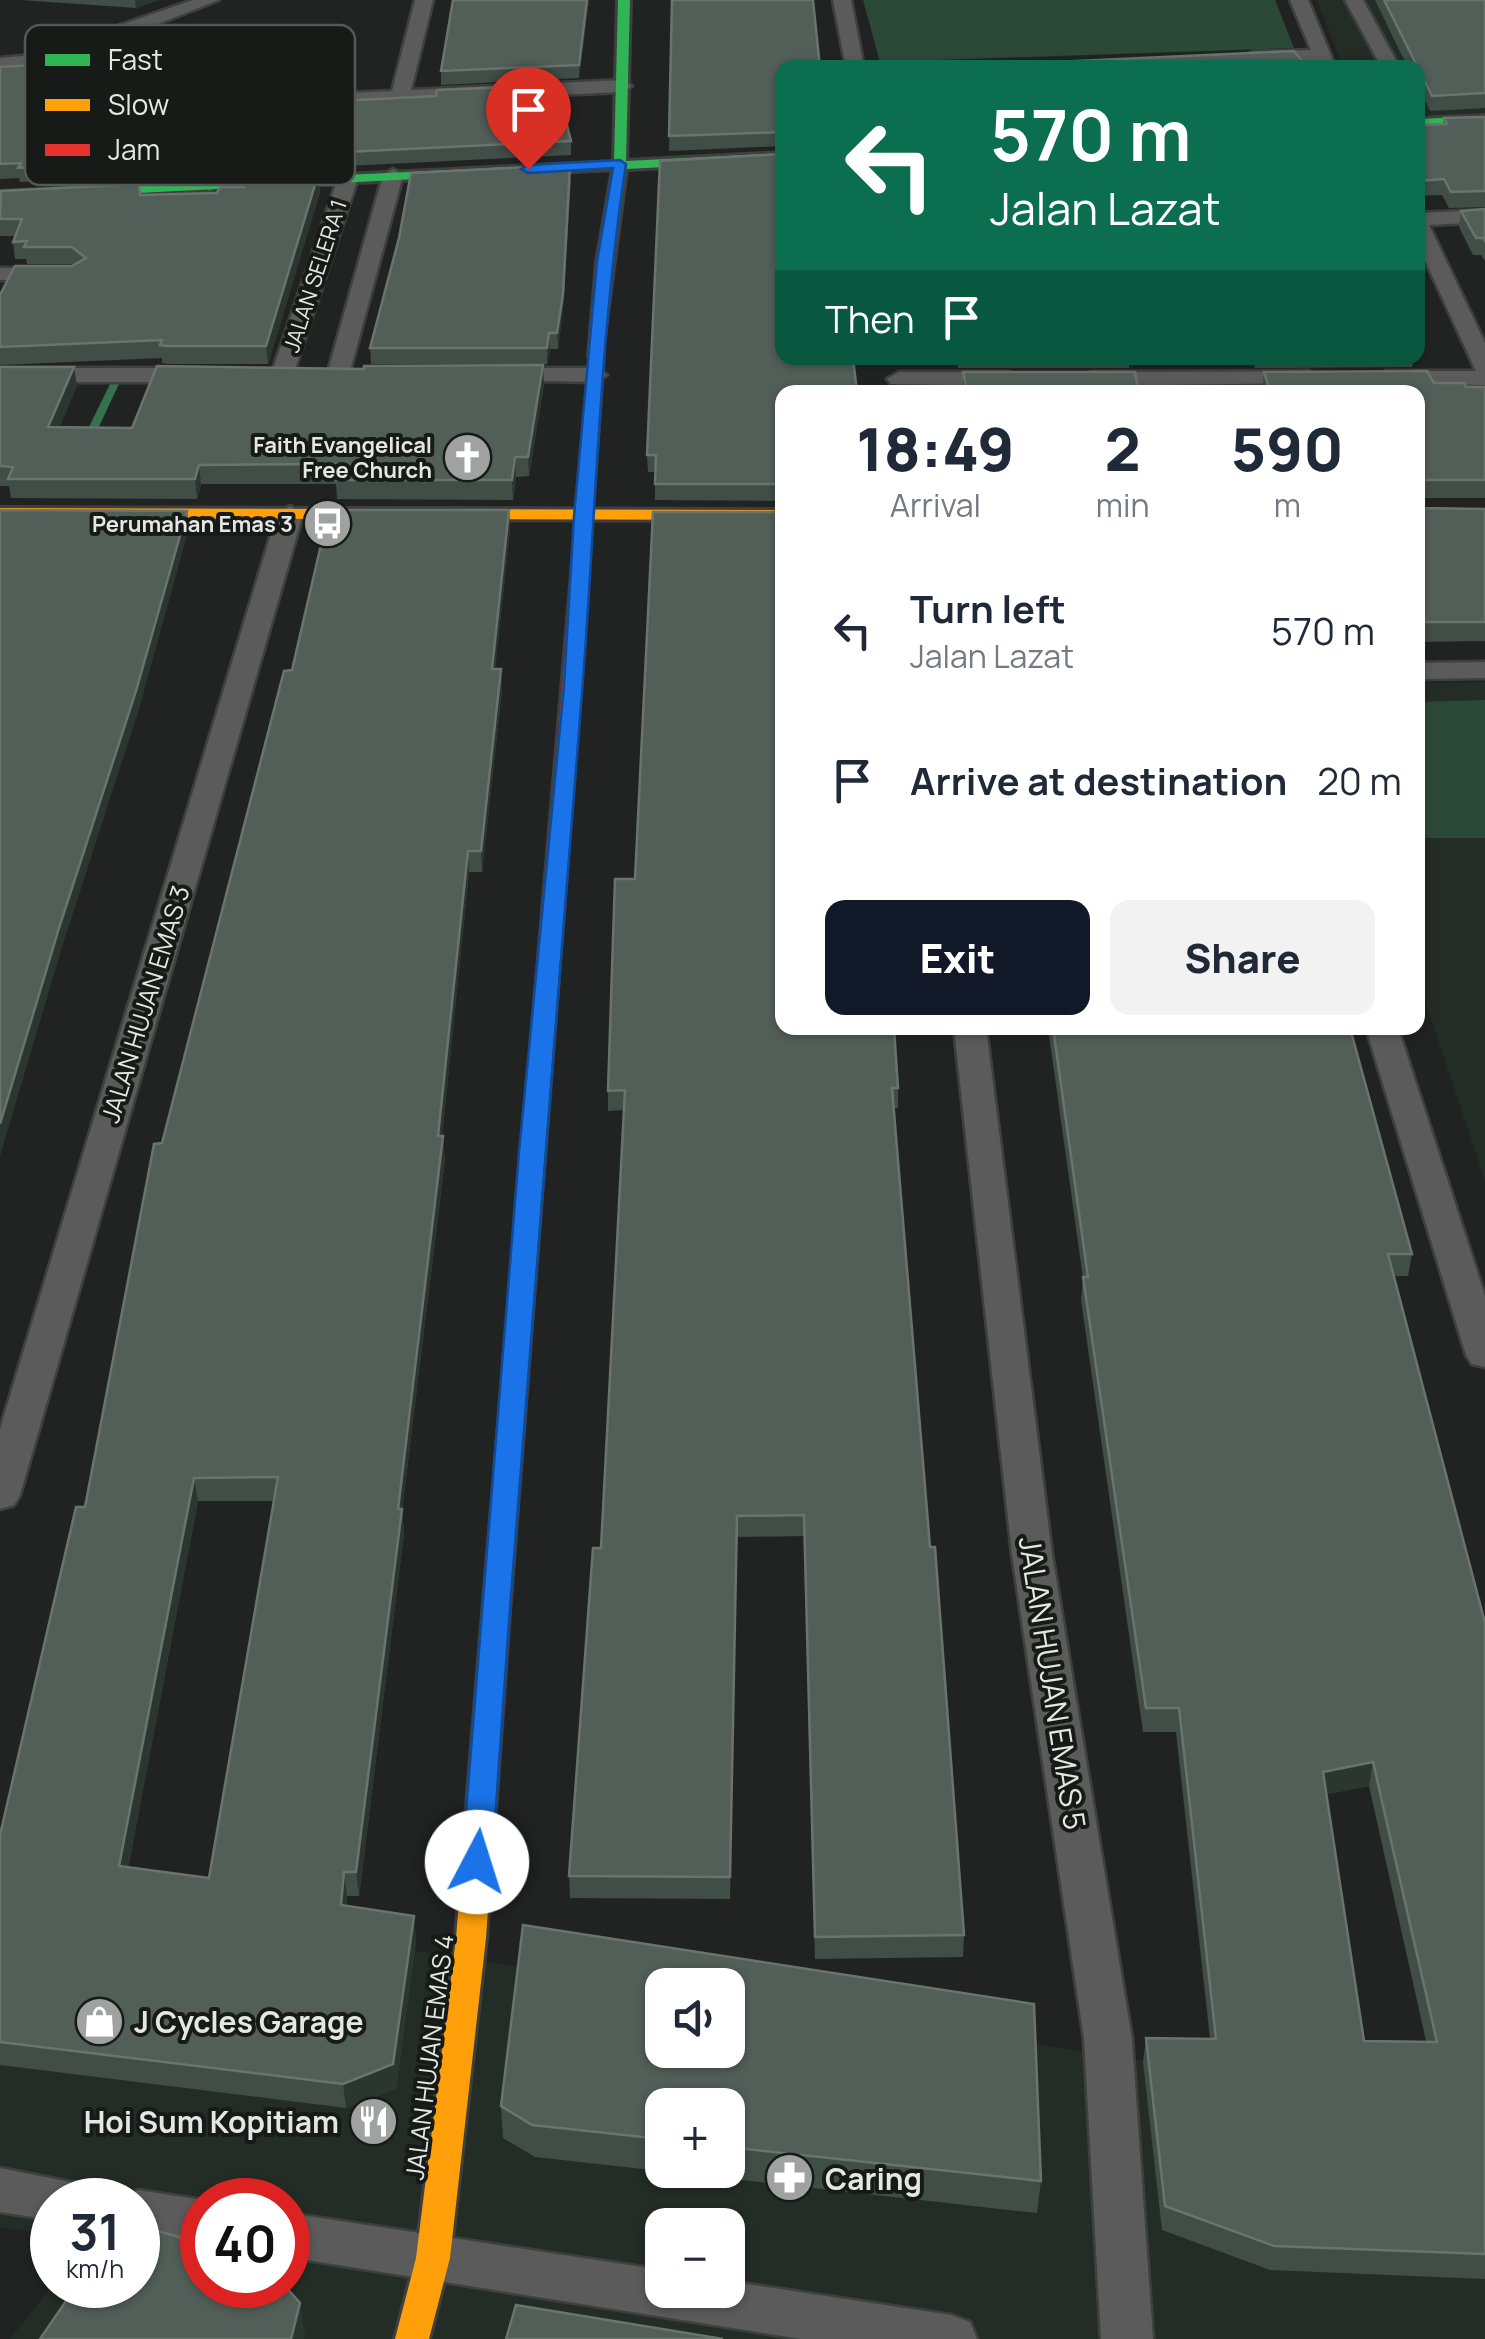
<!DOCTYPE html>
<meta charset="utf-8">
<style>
:root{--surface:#fff;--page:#f2f2f3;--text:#1f2937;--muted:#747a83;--accent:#111827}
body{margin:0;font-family:Manrope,sans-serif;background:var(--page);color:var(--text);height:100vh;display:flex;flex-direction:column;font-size:38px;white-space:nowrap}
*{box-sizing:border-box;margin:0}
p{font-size:32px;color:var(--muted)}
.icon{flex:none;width:55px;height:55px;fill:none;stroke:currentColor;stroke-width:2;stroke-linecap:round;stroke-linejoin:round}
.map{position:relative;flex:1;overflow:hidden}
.panel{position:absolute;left:775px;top:385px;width:650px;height:650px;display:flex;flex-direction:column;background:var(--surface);border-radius:20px;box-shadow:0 2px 8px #0004}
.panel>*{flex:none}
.guide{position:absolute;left:775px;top:60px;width:650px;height:305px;border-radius:20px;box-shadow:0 2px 8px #0004;background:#0b6e4f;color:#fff;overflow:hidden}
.buttons{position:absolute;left:645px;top:1968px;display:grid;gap:20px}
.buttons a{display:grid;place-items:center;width:100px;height:100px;border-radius:20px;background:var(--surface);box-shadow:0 2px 8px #0004;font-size:50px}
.speed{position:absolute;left:30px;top:2178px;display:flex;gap:20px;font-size:50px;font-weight:700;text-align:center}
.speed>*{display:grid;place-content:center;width:130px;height:130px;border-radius:50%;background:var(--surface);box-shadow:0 2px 8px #0004;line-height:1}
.speed small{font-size:25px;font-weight:400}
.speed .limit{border:15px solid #d22;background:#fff;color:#111}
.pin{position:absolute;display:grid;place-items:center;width:85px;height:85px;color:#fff;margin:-102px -42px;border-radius:50% 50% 50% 0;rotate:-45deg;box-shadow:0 0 10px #0007}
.pin .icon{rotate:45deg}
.me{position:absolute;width:110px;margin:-55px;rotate:5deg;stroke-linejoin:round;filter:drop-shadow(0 0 8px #0008)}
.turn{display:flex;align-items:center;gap:35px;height:210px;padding:0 50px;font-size:45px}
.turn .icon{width:130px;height:130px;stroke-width:2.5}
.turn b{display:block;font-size:70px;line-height:85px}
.then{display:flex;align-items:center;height:95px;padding:0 50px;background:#0003;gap:20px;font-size:38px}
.eta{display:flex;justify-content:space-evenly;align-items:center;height:170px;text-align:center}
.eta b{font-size:60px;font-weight:800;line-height:70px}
.button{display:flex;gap:20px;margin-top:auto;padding:20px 50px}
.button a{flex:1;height:115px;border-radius:20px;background:var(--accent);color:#fff;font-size:40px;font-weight:800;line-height:115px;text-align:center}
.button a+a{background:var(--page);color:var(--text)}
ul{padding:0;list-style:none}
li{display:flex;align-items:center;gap:30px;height:150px;padding:0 50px}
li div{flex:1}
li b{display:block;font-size:38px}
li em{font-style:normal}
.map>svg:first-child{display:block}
.built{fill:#232c25;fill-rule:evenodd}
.green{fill:#2b4936}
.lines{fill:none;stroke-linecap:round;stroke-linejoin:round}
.stream{fill:#35714d;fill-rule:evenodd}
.street-casing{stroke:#3e403f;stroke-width:5}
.fast-casing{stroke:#3e403f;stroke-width:6}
.slow-casing{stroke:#3e403f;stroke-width:6}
.jam-casing{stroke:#3e403f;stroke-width:6}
.street{fill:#5a5b5a;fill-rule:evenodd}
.fast{fill:#30b455;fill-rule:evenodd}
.slow{fill:#ff9f0a;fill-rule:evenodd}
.jam{fill:#e5322d;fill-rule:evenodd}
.wall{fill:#404e47;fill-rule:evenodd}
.shaded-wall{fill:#2c3631}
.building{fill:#525e58;stroke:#69746e;stroke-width:2.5;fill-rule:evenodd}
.route{fill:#1a73e8;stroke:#114b97;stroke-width:2.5}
.labels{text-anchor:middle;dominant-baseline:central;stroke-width:8;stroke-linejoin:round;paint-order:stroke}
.far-street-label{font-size:22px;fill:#e4e7e5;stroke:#161b18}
.far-poi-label{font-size:22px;font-weight:bold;fill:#e4e7e5;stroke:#161b18;text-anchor:end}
.street-label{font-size:25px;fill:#e4e7e5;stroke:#161b18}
.near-street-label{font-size:30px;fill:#e4e7e5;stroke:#161b18}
.near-poi-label{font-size:30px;font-weight:bold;fill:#e4e7e5;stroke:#161b18;text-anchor:start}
.key{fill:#161b18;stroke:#545856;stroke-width:2.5}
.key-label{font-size:28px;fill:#e4e7e5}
</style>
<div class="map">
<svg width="1485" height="2339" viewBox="0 0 1485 2339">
<rect width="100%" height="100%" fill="#212322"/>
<g class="built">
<path d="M1317,0h168v117l-67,3v-52l-75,-1z"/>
<path d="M1485,682v499l-67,-201v-297z"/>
<path d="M0,1889l662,99v62h66v-52l520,78 237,2v261h-1475l43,-54h85v-85h-86v35l-52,-8zM662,2105h66v65h-66zM202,2200h86v85h-86zM662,2225h66v65h-66z"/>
</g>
<g class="green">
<path d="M863,0h412l19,48 -414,14z"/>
<path d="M1485,700v138h-67v-136z"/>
</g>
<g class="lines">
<path class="stream" d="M111,382l8,2 -23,49 -8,2 -2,-2z"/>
<defs>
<g id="street">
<path d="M193,0h26l-64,25 40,20 10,54 187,-8 23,-91h18l-22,90 212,-10 9,6 -9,6 -416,18 13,75 -10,6 -10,-6 -23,-137 -38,-18 -98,34 -41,4v-10l33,-3z"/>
<path d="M833,0h18l13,68h-18z"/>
<path d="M1290,0h18l28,68h-18l-3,-7 -62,1 -9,-5 9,-5 58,-2z"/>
<path d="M1345,0h18l37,68h-18z"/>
<path d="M393,169l10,6 -54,200 -3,5h-16l-3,-5 56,-200z"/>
<path d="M348,172l10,6 -65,197 -3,5h-16l-3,-5 67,-197z"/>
<path d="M1485,210v12l-56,3 56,118v42l-107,-2 -4,-5 12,-7h90l-58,-126v-32z"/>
<path d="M0,268h59l11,6 -11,6h-59z"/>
<path d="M0,368h200l11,7 -11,7h-200z"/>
<path d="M497,368h99l11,7 -11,7 -107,-2 -3,-5 3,-5z"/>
<path d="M1309,371l12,7 -4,5 -226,3 -12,-7 12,-7z"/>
<path d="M899,372h110l12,7 -12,7 -118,-2 -4,-5z"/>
<path d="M290,506l13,8 -283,981 -6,10 -14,4v-80l277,-915z"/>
<path d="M1485,662v16l-67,1v-16z"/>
<path d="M954,1028h32l66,526 80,485 21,300h-52l-17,-300 -72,-485z"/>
<path d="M1366,1028h32l87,268v71l-13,-3 -6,-9z"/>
<path d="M0,2168l80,16 7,16h-35v20l-52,-8z"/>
<path d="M138,2190l65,10 -1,44 -64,-10v-34h-20z"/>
<path d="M288,2213l374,57v20h66v-9l223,34 19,7 7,17h-176l-513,-82z"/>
</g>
<g id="fast">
<path d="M618,0h12l-4,161 156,-8v8l-156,8 -25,190 -12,-3 8,-94 16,-93 -613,31v-8l614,-30z"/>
<path d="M1485,116v8l-67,3v-8z"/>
<path d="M553,905l10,6 -54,702 -4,7 -9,3 -9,-3 -4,-7 60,-702z"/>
</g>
<g id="slow">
<path d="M0,508l782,2v10l-782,-2z"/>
<path d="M496,1603l9,3 4,7 -23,325 -36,320 -21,81h-34l21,-81 40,-320 27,-325 4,-7z"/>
</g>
<path id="jam" d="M591,353l12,3 -40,555 -10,6 -10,-6z"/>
</defs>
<use href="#street" class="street-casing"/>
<use href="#fast" class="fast-casing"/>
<use href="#slow" class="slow-casing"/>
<use href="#jam" class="jam-casing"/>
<use href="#street" class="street"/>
<use href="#fast" class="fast"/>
<use href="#slow" class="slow"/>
<use href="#jam" class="jam"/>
</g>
<g class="wall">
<path d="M20,0h139l-23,8z"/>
<path d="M589,0l-10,78 -138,7v-14z"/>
<path d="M672,0l110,68v78l-113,5z"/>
<path d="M1375,0h110v108l-55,3 -12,-25v-18h-10z"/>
<path d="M123,60l14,116 -117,6 -1,-4 -19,1v-112z"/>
<path d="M1485,117v90l-36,1 -7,-13 -24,1v-71l25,-1 1,-6z"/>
<path d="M571,141v14l-326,16 -2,-14z"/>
<path d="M318,175l2,17 -52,172h-100l-6,-1v-5l-162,7v-70l74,-31h-47l-1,-5h-11l-2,-17 2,-6h-15v-42l140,1 77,-2 27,-6z"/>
<path d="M571,179l-8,130 -5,40h-8l-3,15h-176l-1,-16z"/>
<path d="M1485,209v52l-4,-6h-8l-14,-28 2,-16z"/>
<path d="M957,358h172v10h-171z"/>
<path d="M1252,358h162l-2,9 -157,1z"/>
<path d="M0,367l77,19 -18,41 73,1 412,-44 -15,92 -13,1 -3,23 -176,-1 -1,-15h-135l-4,15 -186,-1 -2,-12h-9z"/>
<path d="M963,372l175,17 124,-1 2,-16 170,11 32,4h19v111h-67v10l67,1v132l-67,1v-250h-455z"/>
<path d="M782,392v109l-127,-1v-28h-7l-1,-17z"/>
<path d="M509,510l1,19 -15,140h6l1,20 -20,183h-13l-27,264 3,23 -43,352 2,22 -45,363h-12l-1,10 70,34 -20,148 -50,20 -346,-43v-230l85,-328 77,-364 130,-473zM198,1501h76l-65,377 -81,-10z"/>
<path d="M1048,1028h302l62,226 -4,22h-14l91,347v656l-215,-9 -108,-40 -19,-168 3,-24h64l-34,-306h-33l-62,-432 2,-22zM1369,1786l57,255h-62l-38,-247z"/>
<path d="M898,1088v20h-4l36,439 34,388 -1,22 -148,2 -11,-423 -67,1 -7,362 -160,-1 -1,-22 32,-328 23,-438 -16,1v-20z"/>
<path d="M523,1925l511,79 7,177 -4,32 -502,-56 -32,-19 -2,-32zM662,1985h66v65h-66zM662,2105h66v65h-66z"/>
</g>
<g class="shaded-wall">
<path d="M135,0h24l-23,8z"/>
<path d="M587,0h2l-10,78v-13z"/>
<path d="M570,165l-7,144 -5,40 -1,-16z"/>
<path d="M318,175l2,17 -52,172 -2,-18z"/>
<path d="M549,333l1,16 -3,15v-16z"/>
<path d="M543,365l1,19 -15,92 -1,-19z"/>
<path d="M74,367l3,19 -26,61 -3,-20z"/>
<path d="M515,457l1,20 -3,23 -1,-20z"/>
<path d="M199,465l2,19 -4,15 -2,-20z"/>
<path d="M509,510l1,19 -17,160 -1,-20z"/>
<path d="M187,511l2,17 -50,181 -77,238 -62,209v-32z"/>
<path d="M501,669l1,20 -20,183 -1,-21z"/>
<path d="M468,851l1,21 -29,287 -2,-23z"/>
<path d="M443,1136l2,23 -43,352 2,22 -45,363 -3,-24 42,-363z"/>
<path d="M194,1478l4,23 -74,390 -5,-25z"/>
<path d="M1373,1762l-4,24 -50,10 4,-24z"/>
<path d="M344,1872l3,24 -3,33 -3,-24z"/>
<path d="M414,1916l2,24 -20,148 -50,20 -3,-24z"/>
<path d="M300,2303l5,32 -1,4h-13z"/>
</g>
<g class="building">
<path d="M453,0h134l-8,65 -138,6z"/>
<path d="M672,0h141l7,68h-38v64l-113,4z"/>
<path d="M1384,0h101v93l-53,3z"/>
<path d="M1294,51l14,17h-388z"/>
<path d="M123,60l12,102 -117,6 3,-5 -21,1v-97z"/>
<path d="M557,85l14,56 -328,16 -1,-44 17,-1 -1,-7 178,-9 1,-6z"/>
<path d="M1485,117v74l-34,1 -7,-13 -26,2v-56l29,-1 -3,-6z"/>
<path d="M782,154v204h71l4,34h-75v92h-127l1,-29h-9l13,-294z"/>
<path d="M570,165l-7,129 -6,39h-8l-2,15h-177l29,-110 12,-65z"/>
<path d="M318,175l-52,171h-100l-6,-1 2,-5 -162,7v-52l15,-29h57l14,-8 -14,-11h-48l3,-6 -14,1 9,-23h-22l1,-28 138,-7 1,11 77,-2 3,-6h24v-8z"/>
<path d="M1485,209v32l-2,-3h-7l-15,-27z"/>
<path d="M543,365l-15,92h-13l-3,23h-176l3,-16 -140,1 -4,14h-187l5,-12 -13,-1v-99h74l-26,60 84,1 25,-62 207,3v-3z"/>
<path d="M1427,371l7,12h30l2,4h19v93h-64l-3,3v-91h-451l-4,-20h172l3,17 131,-1 -5,-16z"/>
<path d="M1418,498v10l67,1v113h-67z"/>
<path d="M0,510l187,1 -51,180 -77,237 -59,196z"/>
<path d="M329,510h180l-17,159h9l-20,182h-13l-30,285h5l-45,373h4l-46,363h-12l-3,33 73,11 -21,148 -50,20 -343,-42v-207l76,-328h9l69,-363 8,-1 122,-472 8,-1zM278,1477l-69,401 -90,-12 75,-388z"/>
<path d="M653,512h129v516h112l4,60h-6l38,459h5l29,388 -149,2 -11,-422 -67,1 -7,361 -161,-1 24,-328h8l24,-458 -17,1 7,-212h20z"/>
<path d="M1053,1028h297l62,226h-24l97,369v631l-211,-8 -109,-40 -19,-168 70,1 -37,-331h-33l-63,-431h5zM1373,1762l64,280 -73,-1 -41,-269z"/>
<path d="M523,1925l511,79 7,177 -313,-34v-42h-66v34l-130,-14 -31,-19zM662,1985h66v65h-66z"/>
<path d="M138,2226l64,17v42h82l16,18 -9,36h-251l37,-54h61z"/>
<path d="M516,2305l207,34h-217z"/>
</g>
<path class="route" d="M620,160l6,4c-27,176 -30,352 -44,529 -33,389 -63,779 -90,1169l-5,8 -10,3 -10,-3 -5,-8 57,-710 45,-466 10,-170 23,-254 16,-94 -85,5 -7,-4 7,-4z"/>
<defs>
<symbol id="church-disc" viewBox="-11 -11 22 22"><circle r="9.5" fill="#a0a2a1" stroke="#161b18"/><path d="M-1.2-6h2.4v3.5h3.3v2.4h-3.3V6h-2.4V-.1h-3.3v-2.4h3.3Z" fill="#fff"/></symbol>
<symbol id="bus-disc" viewBox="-11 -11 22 22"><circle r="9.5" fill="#a0a2a1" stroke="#161b18"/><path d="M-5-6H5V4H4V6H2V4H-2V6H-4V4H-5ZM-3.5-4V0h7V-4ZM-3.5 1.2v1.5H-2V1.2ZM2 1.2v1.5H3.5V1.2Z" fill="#fff"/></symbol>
<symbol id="shop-disc" viewBox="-11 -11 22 22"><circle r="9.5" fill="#a0a2a1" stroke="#161b18"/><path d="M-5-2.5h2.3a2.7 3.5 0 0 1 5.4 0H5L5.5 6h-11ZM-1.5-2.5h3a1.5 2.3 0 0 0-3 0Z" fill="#fff"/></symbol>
<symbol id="restaurant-disc" viewBox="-11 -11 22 22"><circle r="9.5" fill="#a0a2a1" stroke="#161b18"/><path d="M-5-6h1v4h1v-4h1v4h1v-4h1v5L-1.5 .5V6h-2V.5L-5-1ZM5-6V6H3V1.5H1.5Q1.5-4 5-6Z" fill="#fff"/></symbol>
<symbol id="pharmacy-disc" viewBox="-11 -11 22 22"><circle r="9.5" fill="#a0a2a1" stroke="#161b18"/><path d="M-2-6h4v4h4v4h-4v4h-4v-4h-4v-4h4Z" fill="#fff"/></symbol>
</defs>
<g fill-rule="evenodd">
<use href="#church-disc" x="440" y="430" width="55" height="55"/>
<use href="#bus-disc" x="300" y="496" width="55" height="55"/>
<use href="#shop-disc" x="72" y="1994" width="55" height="55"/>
<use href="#restaurant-disc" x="346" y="2094" width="55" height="55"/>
<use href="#pharmacy-disc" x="762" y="2150" width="55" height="55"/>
</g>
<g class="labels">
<g class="far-street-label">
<text transform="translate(315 276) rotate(-72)">JALAN SELERA 1</text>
</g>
<g class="far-poi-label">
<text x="432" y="445">Faith Evangelical<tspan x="432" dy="25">Free Church</tspan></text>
<text x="293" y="524">Perumahan Emas 3</text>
</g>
<g class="street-label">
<text transform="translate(145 1004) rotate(-73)">JALAN HUJAN EMAS 3</text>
<text transform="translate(429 2057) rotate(-83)">JALAN HUJAN EMAS 4</text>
</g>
<g class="near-street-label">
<text transform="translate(1053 1683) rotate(81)">JALAN HUJAN EMAS 5</text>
</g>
<g class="near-poi-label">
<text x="134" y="2021">J Cycles Garage</text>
<text x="339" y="2121" text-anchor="end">Hoi Sum Kopitiam</text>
<text x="825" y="2178">Caring</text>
</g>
</g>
<rect x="25" y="25" width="330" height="160" rx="15" class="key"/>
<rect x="45" y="54" width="45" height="12" fill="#30b455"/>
<rect x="45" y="99" width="45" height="12" fill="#ff9f0a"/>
<rect x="45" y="144" width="45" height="12" fill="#e5322d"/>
<g class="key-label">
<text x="108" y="70">Fast</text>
<text x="108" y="115">Slow</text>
<text x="108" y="160">Jam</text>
</g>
</svg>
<div class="buttons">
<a><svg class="icon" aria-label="sound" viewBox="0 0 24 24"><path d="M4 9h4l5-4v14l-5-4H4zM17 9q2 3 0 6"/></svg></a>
<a>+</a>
<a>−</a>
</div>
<div class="speed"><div>31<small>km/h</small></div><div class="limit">40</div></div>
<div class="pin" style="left:528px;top:169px;background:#d93025"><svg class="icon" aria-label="arrive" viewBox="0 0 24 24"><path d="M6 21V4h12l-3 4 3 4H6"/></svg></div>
<svg class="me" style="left:477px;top:1862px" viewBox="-20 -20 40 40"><circle r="19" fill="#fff"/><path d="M0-13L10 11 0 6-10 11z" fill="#1a73e8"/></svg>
<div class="guide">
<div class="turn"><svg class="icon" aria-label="left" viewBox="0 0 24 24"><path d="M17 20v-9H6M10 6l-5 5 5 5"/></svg><div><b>570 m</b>Jalan Lazat</div></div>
<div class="then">Then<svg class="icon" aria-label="arrive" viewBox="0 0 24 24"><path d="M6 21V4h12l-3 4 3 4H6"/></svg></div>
</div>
<section class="panel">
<div class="eta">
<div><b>18:49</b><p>Arrival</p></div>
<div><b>2</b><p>min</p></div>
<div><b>590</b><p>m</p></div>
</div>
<ul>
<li><svg class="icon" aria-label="left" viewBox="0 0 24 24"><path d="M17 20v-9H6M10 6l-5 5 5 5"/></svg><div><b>Turn left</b><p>Jalan Lazat</p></div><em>570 m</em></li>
<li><svg class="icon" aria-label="arrive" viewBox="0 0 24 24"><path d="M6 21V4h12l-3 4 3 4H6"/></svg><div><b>Arrive at destination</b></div><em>20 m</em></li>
</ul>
<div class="button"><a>Exit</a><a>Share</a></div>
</section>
</div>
